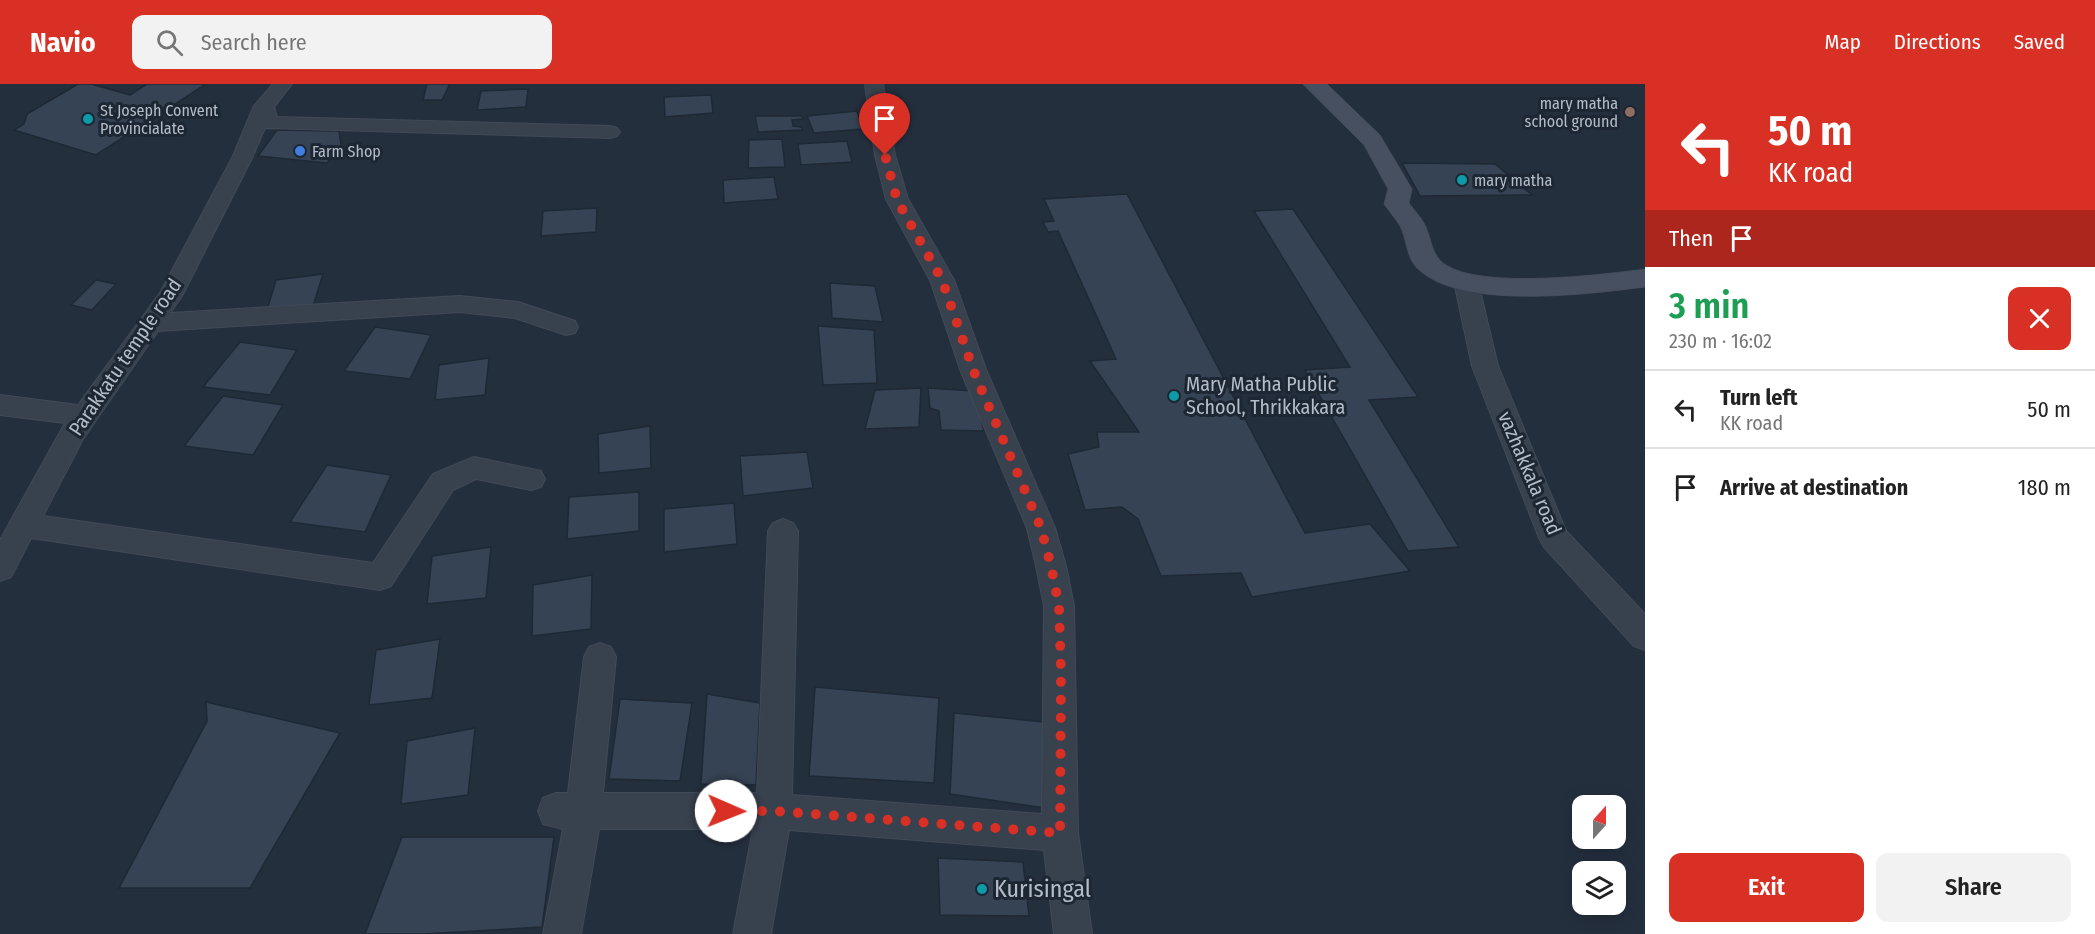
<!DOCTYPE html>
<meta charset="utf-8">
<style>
:root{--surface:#fff;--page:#f2f2f2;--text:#222;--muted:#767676;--line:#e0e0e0;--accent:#d93025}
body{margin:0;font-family:"Fira Sans Condensed",sans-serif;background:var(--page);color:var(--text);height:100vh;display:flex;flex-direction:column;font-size:22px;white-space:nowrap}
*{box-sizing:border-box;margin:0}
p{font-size:20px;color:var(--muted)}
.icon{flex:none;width:33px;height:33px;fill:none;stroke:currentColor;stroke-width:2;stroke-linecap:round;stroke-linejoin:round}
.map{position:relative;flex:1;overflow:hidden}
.panel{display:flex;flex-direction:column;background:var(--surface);width:450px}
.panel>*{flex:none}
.banner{background:#d93025;color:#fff;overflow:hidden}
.needle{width:39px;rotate:21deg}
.fabs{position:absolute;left:1572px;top:711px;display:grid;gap:12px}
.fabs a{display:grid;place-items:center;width:54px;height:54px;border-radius:12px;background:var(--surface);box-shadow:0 3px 15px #0003;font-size:30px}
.pin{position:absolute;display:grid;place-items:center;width:51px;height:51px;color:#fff;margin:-62px -26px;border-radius:50% 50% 50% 0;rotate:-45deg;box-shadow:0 0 6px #0007}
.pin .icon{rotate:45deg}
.me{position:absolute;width:66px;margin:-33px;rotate:91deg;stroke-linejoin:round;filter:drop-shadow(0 0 4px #0008)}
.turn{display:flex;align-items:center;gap:21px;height:126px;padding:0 24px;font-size:27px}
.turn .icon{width:78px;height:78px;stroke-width:2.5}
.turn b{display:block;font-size:42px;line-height:51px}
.then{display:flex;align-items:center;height:57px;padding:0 24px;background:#0003;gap:12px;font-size:22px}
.round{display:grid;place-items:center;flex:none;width:63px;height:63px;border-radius:12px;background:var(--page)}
.headline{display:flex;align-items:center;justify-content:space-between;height:102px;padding:0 24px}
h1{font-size:36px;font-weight:600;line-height:45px;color:#1e9e55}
.action{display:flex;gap:12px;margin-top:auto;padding:12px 24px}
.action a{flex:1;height:69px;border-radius:12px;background:var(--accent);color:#fff;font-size:24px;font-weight:600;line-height:69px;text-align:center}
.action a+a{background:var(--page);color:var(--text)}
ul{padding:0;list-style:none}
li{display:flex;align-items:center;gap:18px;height:78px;padding:0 24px;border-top:2px solid var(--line)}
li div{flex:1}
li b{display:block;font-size:22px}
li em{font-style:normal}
header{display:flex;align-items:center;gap:36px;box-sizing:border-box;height:84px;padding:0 30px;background:var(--accent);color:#fff}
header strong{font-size:28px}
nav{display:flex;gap:33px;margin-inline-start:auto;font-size:21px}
.search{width:420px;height:54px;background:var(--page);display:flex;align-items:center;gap:15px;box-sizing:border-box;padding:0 21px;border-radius:12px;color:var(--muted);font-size:22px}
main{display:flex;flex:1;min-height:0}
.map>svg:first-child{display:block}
.building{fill:#364354;stroke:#1f2835;stroke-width:1.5}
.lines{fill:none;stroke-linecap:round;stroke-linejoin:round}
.street-casing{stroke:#414a57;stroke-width:2}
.secondary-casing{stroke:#414a57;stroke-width:1}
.street{fill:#38414e;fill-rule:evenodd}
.secondary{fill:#465061;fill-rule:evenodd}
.route{stroke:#d93025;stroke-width:10;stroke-dasharray:0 18}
.education-dot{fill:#8d6e63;stroke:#1d2633;stroke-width:2}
.culture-dot{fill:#0f9aa8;stroke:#1d2633;stroke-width:2}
.shop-dot{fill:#3f7fe0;stroke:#1d2633;stroke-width:2}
.labels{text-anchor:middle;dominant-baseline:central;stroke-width:6;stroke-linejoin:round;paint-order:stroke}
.far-poi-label{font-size:16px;fill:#b4bcc9;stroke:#1d2633;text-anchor:start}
.street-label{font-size:20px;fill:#b4bcc9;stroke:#1d2633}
.poi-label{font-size:20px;fill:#b4bcc9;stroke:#1d2633;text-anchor:start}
.near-poi-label{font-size:24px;fill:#b4bcc9;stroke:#1d2633;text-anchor:start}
</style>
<header>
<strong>Navio</strong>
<div class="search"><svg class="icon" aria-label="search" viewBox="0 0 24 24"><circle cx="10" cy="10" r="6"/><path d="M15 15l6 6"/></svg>Search here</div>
<nav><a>Map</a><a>Directions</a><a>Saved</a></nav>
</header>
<main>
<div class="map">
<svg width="1645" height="850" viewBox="0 0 1645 850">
<rect width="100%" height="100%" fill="#242f3e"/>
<g class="building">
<path d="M78,0h13l39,11 17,-11h59l-110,71 -82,-25 10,-6 3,-10z"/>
<path d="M427,0h23l-8,16h-19z"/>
<path d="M528,5l-2,18 -49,3 4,-19z"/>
<path d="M711,11l2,18 -48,4 -1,-20z"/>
<path d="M857,27l6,18 -49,4 -7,-17z"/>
<path d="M755,32h47l1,3 -11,1 1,6 8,1 2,3 -45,2z"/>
<path d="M277,46l62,1 2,14 -14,18 -69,-7z"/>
<path d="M782,55l3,28 -37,1 1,-28z"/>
<path d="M847,57l5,21 -51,3 -3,-21z"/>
<path d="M1402,79l93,1 37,31 -112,1z"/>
<path d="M774,93l4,22 -54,4 -1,-23z"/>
<path d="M1127,110l178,339 65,-9 40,47 -158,26 -11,-24 -80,3 -23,-57 -16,-12 -37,3 -17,-56 31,-7 -2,-15h42l-49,-71 26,-2 -58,-128 -10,1 -5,-10 11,-1 -10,-22z"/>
<path d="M597,124l-1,24 -55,4 2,-25z"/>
<path d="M1293,125l125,188 -49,3 90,147 -51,4 -103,-181 45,-3 -96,-156z"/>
<path d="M323,190l-10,32 -46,4 9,-30z"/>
<path d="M96,196l20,4 -24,26 -21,-5z"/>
<path d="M830,199l45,3 8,36 -51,-4z"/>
<path d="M818,242l56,4 3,53 -54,2z"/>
<path d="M375,243l56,8 -21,44 -66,-8z"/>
<path d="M240,258l57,8 -27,45 -67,-8z"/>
<path d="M489,274l-4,37 -50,5 4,-35z"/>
<path d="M921,304l-2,39 -54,2 10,-39z"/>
<path d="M928,304l46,3 10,40 -43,-1 -2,-19 -9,-3z"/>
<path d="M223,312l60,9 -30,50 -69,-9z"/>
<path d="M650,342l1,42 -52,5 -1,-39z"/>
<path d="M807,368l6,36 -70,8 -3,-40z"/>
<path d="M327,381l64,10 -26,57 -75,-10z"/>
<path d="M639,408v39l-72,8 2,-42z"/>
<path d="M734,419l3,41 -73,8v-43z"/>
<path d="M491,463l-5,51 -59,6 5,-48z"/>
<path d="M592,491l-1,54 -59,7 1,-51z"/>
<path d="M440,555l-8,59 -63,7 7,-55z"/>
<path d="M815,603l124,11 -5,85 -125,-7z"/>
<path d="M707,610l53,9 -4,82 -55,-1z"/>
<path d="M620,615l72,4 -12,78 -71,-2z"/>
<path d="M206,618l134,31 -90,155h-131l88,-167z"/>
<path d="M954,629l91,9v86l-95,-14z"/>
<path d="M475,644l-7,67 -67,9 6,-63z"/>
<path d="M402,753h152l-12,90 -118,7h-59z"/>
<path d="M938,774l85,4 6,54 -89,-1z"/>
</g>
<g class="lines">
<defs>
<g id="street">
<path d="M273,0h19l-18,23 3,10 333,9 7,2 3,4 -3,4 -7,2 -345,-10 -13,30 -70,138 -12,17 290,-17 58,6 57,19 3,6 -3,6 -9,2 -51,-17 -55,-6 -302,19 -75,108 -40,77 330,47 60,-89 41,-17 67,14 4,8 -4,8 -10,3 -55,-11 -23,11 -62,96 -11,4 -349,-52 -20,39 -11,4v-41l65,-117 -65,-8v-20l78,10 82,-112 72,-135 22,-52z"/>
<path d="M865,0h18l12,71 13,44 46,81 33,92 68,156 11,38 8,40 4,227 14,101h-38l-10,-84 -255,-20 -18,104h-38l20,-105h-154l-18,105h-38l20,-105 -20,-5 -5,-13 5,-13 13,-5h12l16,-136 5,-10 11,-4 11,4 5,10 -13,136h154l11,-262 5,-8 10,-4 10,4 5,8 -6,264 250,19 2,-208 -8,-40 -9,-38 -66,-156 -31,-92 -44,-81 -11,-44z"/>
<path d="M1466,190l8,3 4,5 20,84 68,165 79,83v36l-11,-4 -90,-99 -5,-9 -67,-172 -18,-84 4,-5z"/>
</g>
<path id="secondary" d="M1303,0h24l53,51 32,54 -3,14c5,7 12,14 16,22 7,14 6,31 21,40 36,24 155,10 199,4v18c-56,7 -185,24 -228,-19 -11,-11 -10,-29 -17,-42 -5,-8 -11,-15 -16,-22l4,-15 -24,-44z"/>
</defs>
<use href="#street" class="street-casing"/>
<use href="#secondary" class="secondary-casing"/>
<use href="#street" class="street"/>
<use href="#secondary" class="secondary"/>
</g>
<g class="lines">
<path class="route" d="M726,727h48l286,22 1,-159 -2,-68 -8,-40 -10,-38 -67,-156 -32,-92 -45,-80 -12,-45"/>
</g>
<circle class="education-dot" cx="1630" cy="28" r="6"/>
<g class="culture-dot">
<circle cx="88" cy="35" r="6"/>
<circle cx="1462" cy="96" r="6"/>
<circle cx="1174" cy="312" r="6"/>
<circle cx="982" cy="805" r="6"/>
</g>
<circle class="shop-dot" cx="300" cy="67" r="6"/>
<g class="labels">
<g class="far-poi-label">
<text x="1618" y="19" text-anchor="end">mary matha<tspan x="1618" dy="18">school ground</tspan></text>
<text x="100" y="26">St Joseph Convent<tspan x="100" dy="18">Provincialate</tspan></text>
<text x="312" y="67">Farm Shop</text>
<text x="1474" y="96">mary matha</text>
</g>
<g class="street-label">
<text transform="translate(125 273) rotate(-56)">Parakkatu temple road</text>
<text transform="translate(1530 389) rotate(67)">vazhakkala road</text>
</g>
<g class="poi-label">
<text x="1186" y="300">Mary Matha Public<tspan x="1186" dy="23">School, Thrikkakara</tspan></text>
</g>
<g class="near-poi-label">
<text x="994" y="805">Kurisingal</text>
</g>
</g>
</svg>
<div class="fabs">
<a><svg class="needle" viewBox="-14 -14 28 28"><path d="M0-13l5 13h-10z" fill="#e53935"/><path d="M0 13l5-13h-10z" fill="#767676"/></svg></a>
<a><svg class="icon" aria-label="layers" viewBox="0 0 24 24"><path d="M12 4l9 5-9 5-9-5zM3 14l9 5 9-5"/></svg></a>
</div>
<div class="pin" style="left:885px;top:71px;background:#d93025"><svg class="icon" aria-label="arrive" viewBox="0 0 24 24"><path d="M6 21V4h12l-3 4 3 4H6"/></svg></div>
<svg class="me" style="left:726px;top:727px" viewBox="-20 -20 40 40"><circle r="19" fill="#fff"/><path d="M0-13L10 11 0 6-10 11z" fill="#d93025"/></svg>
</div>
<section class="panel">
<div class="banner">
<div class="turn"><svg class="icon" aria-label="left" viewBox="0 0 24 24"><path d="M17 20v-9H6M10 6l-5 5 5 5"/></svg><div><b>50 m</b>KK road</div></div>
<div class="then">Then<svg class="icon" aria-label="arrive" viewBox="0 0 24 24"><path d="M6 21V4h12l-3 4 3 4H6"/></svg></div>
</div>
<div class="headline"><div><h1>3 min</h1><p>230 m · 16:02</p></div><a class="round" style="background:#d93025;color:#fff"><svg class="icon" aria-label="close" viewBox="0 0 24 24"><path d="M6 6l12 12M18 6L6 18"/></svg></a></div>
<ul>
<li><svg class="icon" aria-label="left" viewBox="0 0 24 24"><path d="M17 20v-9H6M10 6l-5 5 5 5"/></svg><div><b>Turn left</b><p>KK road</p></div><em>50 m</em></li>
<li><svg class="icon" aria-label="arrive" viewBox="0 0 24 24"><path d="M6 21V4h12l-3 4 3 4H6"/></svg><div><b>Arrive at destination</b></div><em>180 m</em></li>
</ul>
<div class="action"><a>Exit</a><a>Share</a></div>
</section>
</main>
